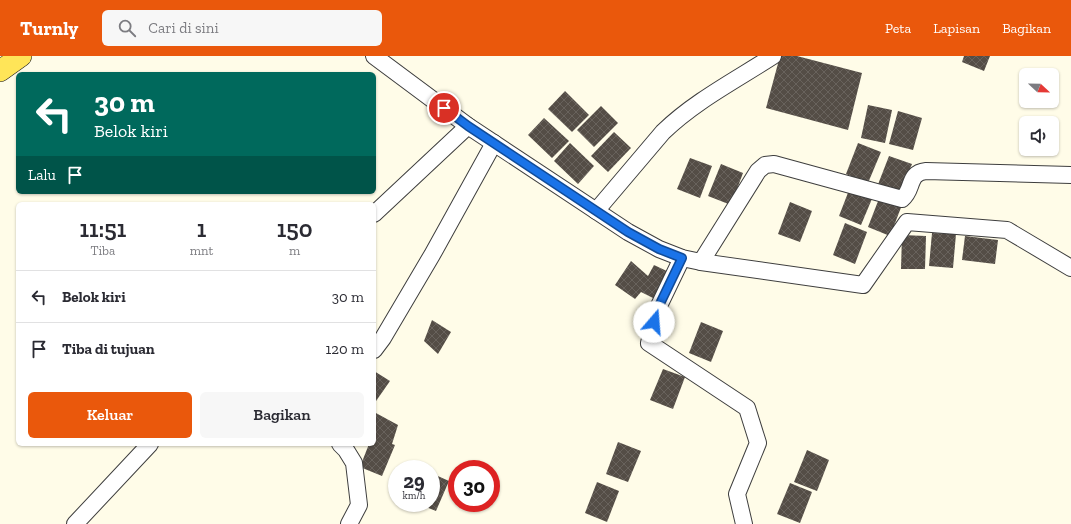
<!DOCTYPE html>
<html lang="id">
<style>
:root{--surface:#fff;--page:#f7f7f7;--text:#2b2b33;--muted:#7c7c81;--line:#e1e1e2;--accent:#ea580c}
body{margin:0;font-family:"Zilla Slab",serif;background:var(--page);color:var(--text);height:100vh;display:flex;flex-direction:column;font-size:15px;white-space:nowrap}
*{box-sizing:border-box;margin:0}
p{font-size:13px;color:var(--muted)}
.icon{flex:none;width:22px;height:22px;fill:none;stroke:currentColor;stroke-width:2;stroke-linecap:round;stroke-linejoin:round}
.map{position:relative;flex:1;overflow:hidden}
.sheet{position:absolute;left:16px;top:146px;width:360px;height:244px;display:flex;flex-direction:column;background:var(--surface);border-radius:6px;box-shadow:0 1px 3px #0004}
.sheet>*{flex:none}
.banner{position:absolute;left:16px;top:16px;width:360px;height:122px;border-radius:6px;box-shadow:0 1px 3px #0004;background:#00695c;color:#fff;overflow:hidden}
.needle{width:26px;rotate:112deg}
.controls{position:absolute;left:1019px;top:12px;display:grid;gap:8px}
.controls a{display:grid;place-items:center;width:40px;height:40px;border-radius:6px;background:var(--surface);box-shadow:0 1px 3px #0004;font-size:20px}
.speed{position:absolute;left:388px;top:404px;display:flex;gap:8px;font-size:20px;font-weight:700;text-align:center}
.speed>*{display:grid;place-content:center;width:52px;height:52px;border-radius:50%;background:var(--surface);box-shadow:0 1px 3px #0004;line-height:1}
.speed small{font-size:10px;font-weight:400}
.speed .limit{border:6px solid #d22;background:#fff;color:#111}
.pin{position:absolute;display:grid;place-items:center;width:34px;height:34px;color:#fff;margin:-17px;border:2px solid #fff;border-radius:50%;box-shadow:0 1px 4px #0007}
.me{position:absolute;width:44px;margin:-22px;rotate:18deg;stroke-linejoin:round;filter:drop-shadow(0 0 3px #0008)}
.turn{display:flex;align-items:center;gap:14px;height:84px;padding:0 12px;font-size:18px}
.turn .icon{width:52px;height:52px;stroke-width:2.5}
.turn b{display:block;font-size:28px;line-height:34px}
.then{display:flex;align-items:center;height:38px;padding:0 12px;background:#0003;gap:8px;font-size:15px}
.eta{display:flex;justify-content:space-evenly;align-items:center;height:68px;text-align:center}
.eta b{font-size:24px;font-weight:600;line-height:28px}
.action{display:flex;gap:8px;margin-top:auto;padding:8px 12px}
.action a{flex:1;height:46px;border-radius:6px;background:var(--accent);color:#fff;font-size:16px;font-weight:600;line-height:46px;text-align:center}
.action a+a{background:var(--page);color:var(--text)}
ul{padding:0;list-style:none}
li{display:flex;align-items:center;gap:12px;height:52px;padding:0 12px;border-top:1px solid var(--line)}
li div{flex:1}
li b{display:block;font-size:15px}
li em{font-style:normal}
header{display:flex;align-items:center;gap:24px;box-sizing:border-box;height:56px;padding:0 20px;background:var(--accent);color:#fff}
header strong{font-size:19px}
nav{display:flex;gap:22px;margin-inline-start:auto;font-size:14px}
.search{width:280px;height:36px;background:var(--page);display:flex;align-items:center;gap:10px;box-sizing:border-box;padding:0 14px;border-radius:6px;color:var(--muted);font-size:15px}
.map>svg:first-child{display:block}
.building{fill:url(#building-cross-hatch)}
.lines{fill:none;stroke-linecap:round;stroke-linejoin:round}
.minor-casing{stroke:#3e3e3e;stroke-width:18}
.major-casing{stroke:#1c1c1c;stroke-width:22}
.minor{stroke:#fff;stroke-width:16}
.major{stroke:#ffe558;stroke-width:21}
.route-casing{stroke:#114b97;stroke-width:10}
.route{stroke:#1a73e8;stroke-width:7}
</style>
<header>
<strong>Turnly</strong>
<div class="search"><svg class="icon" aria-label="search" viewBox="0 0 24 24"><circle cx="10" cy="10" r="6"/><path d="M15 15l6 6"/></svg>Cari di sini</div>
<nav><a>Peta</a><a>Lapisan</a><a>Bagikan</a></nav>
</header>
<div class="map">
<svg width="1071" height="468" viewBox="0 0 1071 468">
<defs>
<pattern id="building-cross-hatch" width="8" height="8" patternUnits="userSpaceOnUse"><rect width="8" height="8" fill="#544d46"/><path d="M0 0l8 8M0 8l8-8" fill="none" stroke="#68625c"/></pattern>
</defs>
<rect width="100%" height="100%" fill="#fffce8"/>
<g class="building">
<path d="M780,0h17l65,17 -14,57 -82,-22z"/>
<path d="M964,0h26l-6,15 -22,-9z"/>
<path d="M565,35l24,24 -17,17 -24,-23z"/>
<path d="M868,49l24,5 -7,33 -24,-5z"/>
<path d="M601,50l17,17 -24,24 -17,-17z"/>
<path d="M898,55l24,7 -9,32 -24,-6z"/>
<path d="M544,62l25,23 -17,17 -24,-23z"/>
<path d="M614,76l17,16 -23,24 -17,-16z"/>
<path d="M570,87l24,23 -16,18 -24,-23z"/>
<path d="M858,87l23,9 -13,31 -22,-9z"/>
<path d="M889,100l23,8 -13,32 -22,-9z"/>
<path d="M690,102l22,8 -12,32 -23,-9z"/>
<path d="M721,108l22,9 -12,32 -23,-9z"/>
<path d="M851,129l23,9 -13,31 -22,-9z"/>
<path d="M880,140l22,9 -12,31 -22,-9z"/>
<path d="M790,146l22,9 -12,31 -22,-8z"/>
<path d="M845,167l22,9 -12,32 -22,-9z"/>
<path d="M932,177l24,1 -3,34 -24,-2z"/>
<path d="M902,179l24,1 -1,33h-24z"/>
<path d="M965,180l33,4 -3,24 -33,-4z"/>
<path d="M631,205l17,15 6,-11 17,8 -14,27 -16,-8 -6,7 -20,-14z"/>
<path d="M432,264l19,12 -13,22 -14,-13z"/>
<path d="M701,266l22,9 -12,31 -22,-9z"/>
<path d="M663,313l22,8 -12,32 -23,-9z"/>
<path d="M374,315l16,10 -16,23z"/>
<path d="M374,356l24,13 -6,19 3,1 -13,31 -22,-9 9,-23h5z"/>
<path d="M618,386l23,9 -13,31 -22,-8z"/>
<path d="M807,394l22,10 -12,31 -23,-9z"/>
<path d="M431,417l18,8 -13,30 -20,-8h15z"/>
<path d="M597,426l22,9 -12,31 -22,-9z"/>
<path d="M790,427l22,9 -12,31 -23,-9z"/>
</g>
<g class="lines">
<defs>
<g id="minor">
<path d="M374,0l94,70 160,106 31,17 23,9 19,4 57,-91 7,-6 9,-1 128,35c12,-9 5,-26 24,-28l145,4"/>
<path d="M596,155l67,-79c32,-31 73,-52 110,-76"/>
<path d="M374,158l94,-88"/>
<path d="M682,202l-26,54 -7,31 98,65 11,35 -21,51 7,30"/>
<path d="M701,206l162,23 44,-63 100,8 64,38"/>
<path d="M374,294l9,-12 49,-83 62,-112"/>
<path d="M340,388l6,6 8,13 5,42 -10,19"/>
<path d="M75,468l75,-80"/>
</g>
<path id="major" d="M0,15l21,-15"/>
</defs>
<use href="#minor" class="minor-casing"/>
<use href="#major" class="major-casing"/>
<use href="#minor" class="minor"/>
<use href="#major" class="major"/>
</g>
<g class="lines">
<defs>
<path id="route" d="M444,52l24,18 160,106 31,17 23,9 -26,54 -2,10"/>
</defs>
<use href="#route" class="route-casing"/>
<use href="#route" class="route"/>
</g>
</svg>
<div class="controls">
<a><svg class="needle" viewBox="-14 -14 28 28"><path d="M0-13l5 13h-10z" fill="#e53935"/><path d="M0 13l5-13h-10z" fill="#7c7c81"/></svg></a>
<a><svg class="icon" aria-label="sound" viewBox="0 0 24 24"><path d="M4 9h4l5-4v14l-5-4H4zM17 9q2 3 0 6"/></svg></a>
</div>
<div class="speed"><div>29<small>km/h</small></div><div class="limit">30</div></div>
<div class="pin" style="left:444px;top:52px;background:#d93025"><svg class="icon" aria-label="arrive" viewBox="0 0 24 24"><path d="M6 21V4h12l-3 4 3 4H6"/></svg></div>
<svg class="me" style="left:654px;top:266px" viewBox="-20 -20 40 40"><circle r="19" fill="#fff"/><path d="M0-13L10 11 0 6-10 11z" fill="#1a73e8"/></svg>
<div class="banner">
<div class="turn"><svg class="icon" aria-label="left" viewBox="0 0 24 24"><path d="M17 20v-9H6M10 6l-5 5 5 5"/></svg><div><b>30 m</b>Belok kiri</div></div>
<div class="then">Lalu<svg class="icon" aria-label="arrive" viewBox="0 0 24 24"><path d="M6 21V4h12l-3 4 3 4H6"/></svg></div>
</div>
<section class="sheet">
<div class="eta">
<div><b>11:51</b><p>Tiba</p></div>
<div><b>1</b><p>mnt</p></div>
<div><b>150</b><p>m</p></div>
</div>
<ul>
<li><svg class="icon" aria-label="left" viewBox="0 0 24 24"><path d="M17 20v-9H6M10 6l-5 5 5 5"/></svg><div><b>Belok kiri</b></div><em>30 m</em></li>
<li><svg class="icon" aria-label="arrive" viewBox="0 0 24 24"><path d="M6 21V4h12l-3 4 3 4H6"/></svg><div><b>Tiba di tujuan</b></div><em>120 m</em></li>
</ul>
<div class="action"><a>Keluar</a><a>Bagikan</a></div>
</section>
</div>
